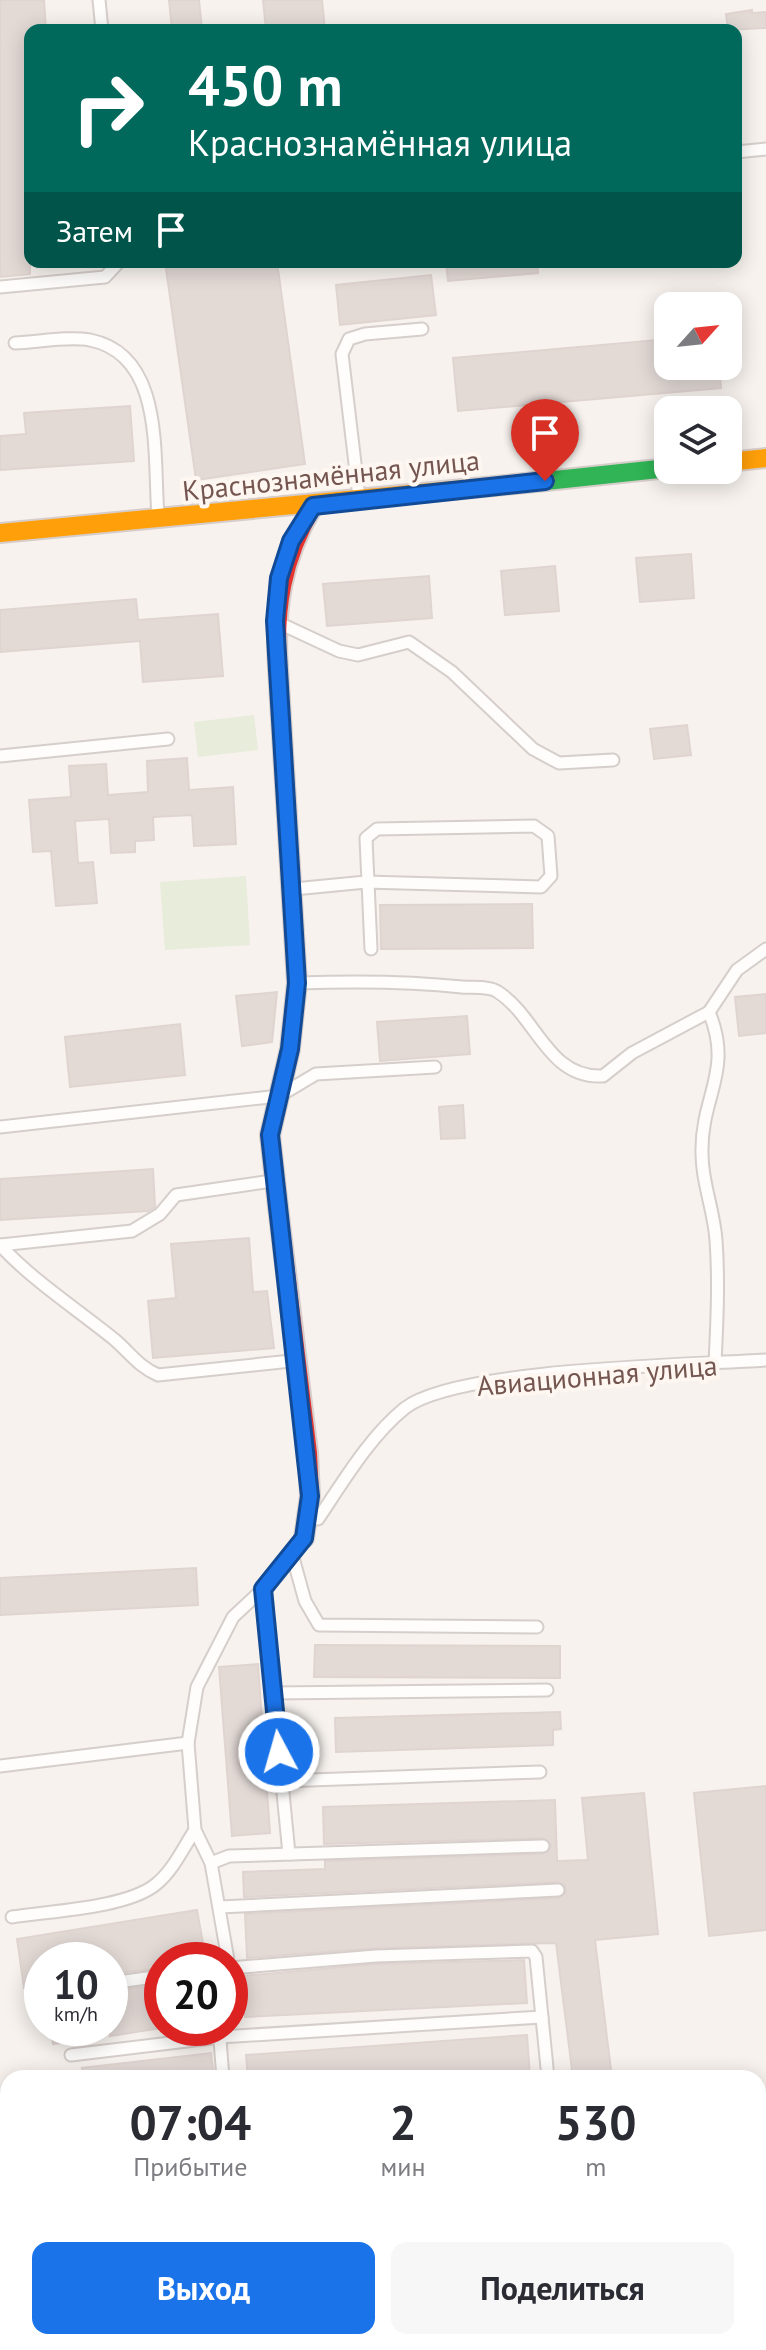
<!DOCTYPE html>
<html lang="ru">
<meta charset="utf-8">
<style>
:root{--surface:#fff;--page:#f7f7f7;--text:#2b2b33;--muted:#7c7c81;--accent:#1a73e8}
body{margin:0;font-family:"PT Sans",sans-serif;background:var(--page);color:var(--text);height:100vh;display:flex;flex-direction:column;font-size:30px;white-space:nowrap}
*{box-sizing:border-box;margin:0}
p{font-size:26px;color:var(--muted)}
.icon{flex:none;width:44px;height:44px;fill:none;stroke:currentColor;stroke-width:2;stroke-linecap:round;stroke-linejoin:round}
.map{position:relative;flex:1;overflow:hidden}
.side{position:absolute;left:0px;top:2070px;width:766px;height:280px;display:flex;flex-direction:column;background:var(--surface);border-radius:24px 24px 0 0;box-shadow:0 4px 20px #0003}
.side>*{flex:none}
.top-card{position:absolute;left:24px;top:24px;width:718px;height:244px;border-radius:16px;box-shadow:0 4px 20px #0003;background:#00695c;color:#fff;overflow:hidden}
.needle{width:52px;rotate:63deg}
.tools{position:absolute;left:654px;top:292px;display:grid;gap:16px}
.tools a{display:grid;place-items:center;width:88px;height:88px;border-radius:16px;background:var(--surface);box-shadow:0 4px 20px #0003;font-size:40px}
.speed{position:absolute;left:24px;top:1942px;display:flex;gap:16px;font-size:40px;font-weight:700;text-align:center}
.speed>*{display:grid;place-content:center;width:104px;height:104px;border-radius:50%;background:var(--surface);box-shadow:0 4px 20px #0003;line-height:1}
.speed small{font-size:20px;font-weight:400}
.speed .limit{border:12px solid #d22;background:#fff;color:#111}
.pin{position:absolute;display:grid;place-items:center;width:68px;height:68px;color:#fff;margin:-82px -34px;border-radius:50% 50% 50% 0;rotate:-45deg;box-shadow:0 0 8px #0007}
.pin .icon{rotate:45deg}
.me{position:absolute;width:88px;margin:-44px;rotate:354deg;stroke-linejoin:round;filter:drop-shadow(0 0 6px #0008)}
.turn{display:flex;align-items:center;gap:28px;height:168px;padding:0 32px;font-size:36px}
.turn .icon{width:104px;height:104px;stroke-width:2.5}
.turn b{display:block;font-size:56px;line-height:68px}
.then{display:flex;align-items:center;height:76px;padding:0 32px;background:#0003;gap:16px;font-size:30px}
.eta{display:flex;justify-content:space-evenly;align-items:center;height:136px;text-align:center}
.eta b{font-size:48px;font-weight:700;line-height:56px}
.action{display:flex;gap:16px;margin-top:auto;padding:16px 32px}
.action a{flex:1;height:92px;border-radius:16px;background:var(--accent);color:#fff;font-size:32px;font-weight:700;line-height:92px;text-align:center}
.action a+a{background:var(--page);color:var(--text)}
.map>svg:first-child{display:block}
.green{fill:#e8ecda}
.building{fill:#e3dad6;stroke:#e0d4d0;stroke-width:2}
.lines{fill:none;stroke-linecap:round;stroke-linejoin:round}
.lane-casing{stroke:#d6ceca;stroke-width:15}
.fast-casing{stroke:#d7cdca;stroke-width:22}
.slow-casing{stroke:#d7cdca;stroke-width:22}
.jam-casing{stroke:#d7cdca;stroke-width:22}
.lane{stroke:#fefdfc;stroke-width:11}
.fast{stroke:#30b455;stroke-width:18}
.slow{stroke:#ff9f0a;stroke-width:18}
.jam{stroke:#e5322d;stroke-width:18}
.route-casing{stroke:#114b97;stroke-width:20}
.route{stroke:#1a73e8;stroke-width:14}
.labels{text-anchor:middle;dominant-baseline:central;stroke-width:8;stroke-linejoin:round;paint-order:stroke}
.street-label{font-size:28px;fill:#74554f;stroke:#fef6f0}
</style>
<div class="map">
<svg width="766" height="2350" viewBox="0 0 766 2350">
<rect width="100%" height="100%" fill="#f7f2ee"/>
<g class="green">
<path d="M254,715l4,35 -60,7 -4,-35z"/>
<path d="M246,876l4,69 -85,5 -5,-68z"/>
</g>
<g class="building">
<path d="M0,0h44l2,30h-16v244l-30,3z"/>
<path d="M169,0h30l3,30h-30z"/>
<path d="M263,0h59l3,30h-59z"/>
<path d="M752,10v3l14,-1v16l-38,2 -2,-16z"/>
<path d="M165,262h112l28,202 -109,16z"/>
<path d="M446,262h91l1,11 -90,8z"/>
<path d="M431,275l5,40 -96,10 -4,-40z"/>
<path d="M668,339v27h51l2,22 -263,23 -5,-53z"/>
<path d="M130,406l4,55 -134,9v-34l26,-2 -2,-21z"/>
<path d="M691,554l3,44 -54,4 -4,-44z"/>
<path d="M555,566l4,45 -54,4 -4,-44z"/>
<path d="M429,576l3,42 -105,8 -4,-42z"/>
<path d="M136,599l2,21 80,-6 5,62 -80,6 -3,-41 -140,11v-42z"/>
<path d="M687,725l4,30 -37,4 -4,-30z"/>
<path d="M187,758l2,32 44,-3 3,57 -42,2 -2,-31 -39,2 1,23 -19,1v11l-24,1 -2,-34 -34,2 3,42 15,-1 4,41 -41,3 -5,-55 -18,1 -4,-52 42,-3 -2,-31 37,-2 2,31 40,-3 -1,-31z"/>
<path d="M532,904l1,44 -152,1 -1,-44z"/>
<path d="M277,992l-5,50 -30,4 -6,-50z"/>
<path d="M766,994v39l-27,3 -4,-39z"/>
<path d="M467,1016l3,38 -90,7 -3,-39z"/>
<path d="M180,1024l5,51 -115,12 -5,-50z"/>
<path d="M463,1105l2,33 -24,1 -2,-32z"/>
<path d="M153,1169l2,38 -7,4 -148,9v-41z"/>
<path d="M249,1238l4,54 14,-1 7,57 -121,10 -5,-57 28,-3 -5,-54z"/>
<path d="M196,1568l2,37 -198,10v-37z"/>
<path d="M315,1645l245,1v32l-246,-1z"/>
<path d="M258,1664l12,169 -38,3 -13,-169z"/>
<path d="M560,1712l1,17 -8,1v15l-217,7 -1,-34z"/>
<path d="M766,1786v144l-57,6 -15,-143z"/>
<path d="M644,1793l14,141 -63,6 17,138h-39l-17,-135 -180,5 -129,10 -2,-44 313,-16 8,-5 -1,-8 -7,-3 -314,15 -1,-25 82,-3v-8l218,-7 8,-8 -8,-8 -219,6 -1,-37 232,-7 2,61 31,-1 -6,-62z"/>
<path d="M197,1910l9,50h-44v8l-52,6v-14h-68v26l-18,2 -7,-49z"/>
<path d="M524,1960l3,43 -282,14 -3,-41 134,-12z"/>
<path d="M162,1985v43l-52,8v-45z"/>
<path d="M51,2028h50l1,9 -49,7z"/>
<path d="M527,2035l3,42 -282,1 -2,-23z"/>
<path d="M211,2053l3,25h-131l-1,-10z"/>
</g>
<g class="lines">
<defs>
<g id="lane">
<path d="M99,0l3,30"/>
<path d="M736,152l30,-3"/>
<path d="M0,287l105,-10 14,-15"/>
<path d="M15,343c24,-1 52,-7 75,-3 75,15 63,116 68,175"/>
<path d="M359,497l-17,-143 7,-15 16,-5 57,-5"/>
<path d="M279,623l60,28 19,4 51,-13 43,30 81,77 26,14 54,-3"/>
<path d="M0,756l168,-17"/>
<path d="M294,889l72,-7 175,5 10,-11 -3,-40 -14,-10 -157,3 -11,9 5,111"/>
<path d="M298,983c55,-2 109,-2 164,4 11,1 28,-1 36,5 39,25 50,87 105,84l29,-23 77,-41 28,-42 29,-21"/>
<path d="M709,1012c24,58 -7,83 -7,137 -1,31 12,61 14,91 3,41 1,82 -1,123"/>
<path d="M0,1127l279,-31 37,-22 119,-7"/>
<path d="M0,1245c33,36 77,64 115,95 15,13 24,27 43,35l133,-14"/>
<path d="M0,1245l132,-14 28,-17 16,-19 96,-14"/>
<path d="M318,1519c25,-37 52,-83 87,-111 51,-40 288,-43 361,-48"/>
<path d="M292,1554l13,47 14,24 218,2"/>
<path d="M263,1589l26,265"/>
<path d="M273,1693l274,-3"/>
<path d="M0,1766l188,-23"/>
<path d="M282,1781l258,-9"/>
<path d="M211,1863l18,-7 314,-10"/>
<path d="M220,1907l338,-17"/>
<path d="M12,1917c38,-6 114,-9 143,-32 18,-14 28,-37 40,-55"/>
<path d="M228,1960l-17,-97 -16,-33 -7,-87 9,-56 36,-70 30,-28 40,-50"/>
<path d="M230,1968l146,-12 156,-5 4,6 12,121"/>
<path d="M110,1983l52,-7"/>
<path d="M219,2028l4,50"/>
<path d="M71,2055l149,-18 322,-20"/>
</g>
<path id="fast" d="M546,481l122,-13"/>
<g id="slow">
<path d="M728,462l38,-4"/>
<path d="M0,533l546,-52"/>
<path d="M278,1207l-8,-72 20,-86 7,-66 -19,-315"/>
</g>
<g id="jam">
<path d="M278,668c-4,-60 4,-109 35,-162"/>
<path d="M278,1207l30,246 2,43 -6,42"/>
</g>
</defs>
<use href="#lane" class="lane-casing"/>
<use href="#fast" class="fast-casing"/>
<use href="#slow" class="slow-casing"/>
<use href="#jam" class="jam-casing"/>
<use href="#lane" class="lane"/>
<use href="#fast" class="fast"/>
<use href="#slow" class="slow"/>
<use href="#jam" class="jam"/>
</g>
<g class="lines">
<defs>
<path id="route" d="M279,1752l-16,-163 41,-51 6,-42 -40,-361 20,-86 7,-66 -22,-362 4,-43 12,-37 22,-35 232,-25"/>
</defs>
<use href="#route" class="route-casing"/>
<use href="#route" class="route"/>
</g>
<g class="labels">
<g class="street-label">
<text transform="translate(331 475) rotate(-6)">Краснознамённая улица</text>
<text transform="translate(597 1375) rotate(-5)">Авиационная улица</text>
</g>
</g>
</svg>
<div class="tools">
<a><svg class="needle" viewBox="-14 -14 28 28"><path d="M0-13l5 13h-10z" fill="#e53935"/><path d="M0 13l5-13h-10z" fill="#7c7c81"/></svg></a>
<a><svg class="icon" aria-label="layers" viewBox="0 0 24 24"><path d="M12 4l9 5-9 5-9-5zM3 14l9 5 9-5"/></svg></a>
</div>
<div class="speed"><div>10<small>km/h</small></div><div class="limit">20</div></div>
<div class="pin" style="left:545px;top:481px;background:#d93025"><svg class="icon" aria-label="arrive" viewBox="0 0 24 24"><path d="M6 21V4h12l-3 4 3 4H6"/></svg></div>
<svg class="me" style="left:279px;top:1752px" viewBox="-20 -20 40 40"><circle r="17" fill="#1a73e8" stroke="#fff" stroke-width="3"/><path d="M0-11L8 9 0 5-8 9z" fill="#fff"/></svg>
<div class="top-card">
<div class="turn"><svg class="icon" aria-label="right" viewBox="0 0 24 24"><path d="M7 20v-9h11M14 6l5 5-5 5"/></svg><div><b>450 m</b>Краснознамённая улица</div></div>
<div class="then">Затем<svg class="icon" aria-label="arrive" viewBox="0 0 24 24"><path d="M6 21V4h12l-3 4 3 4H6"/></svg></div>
</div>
<section class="side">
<div class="eta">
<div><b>07:04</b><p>Прибытие</p></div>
<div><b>2</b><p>мин</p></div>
<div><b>530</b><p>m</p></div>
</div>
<div class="action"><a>Выход</a><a>Поделиться</a></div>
</section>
</div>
